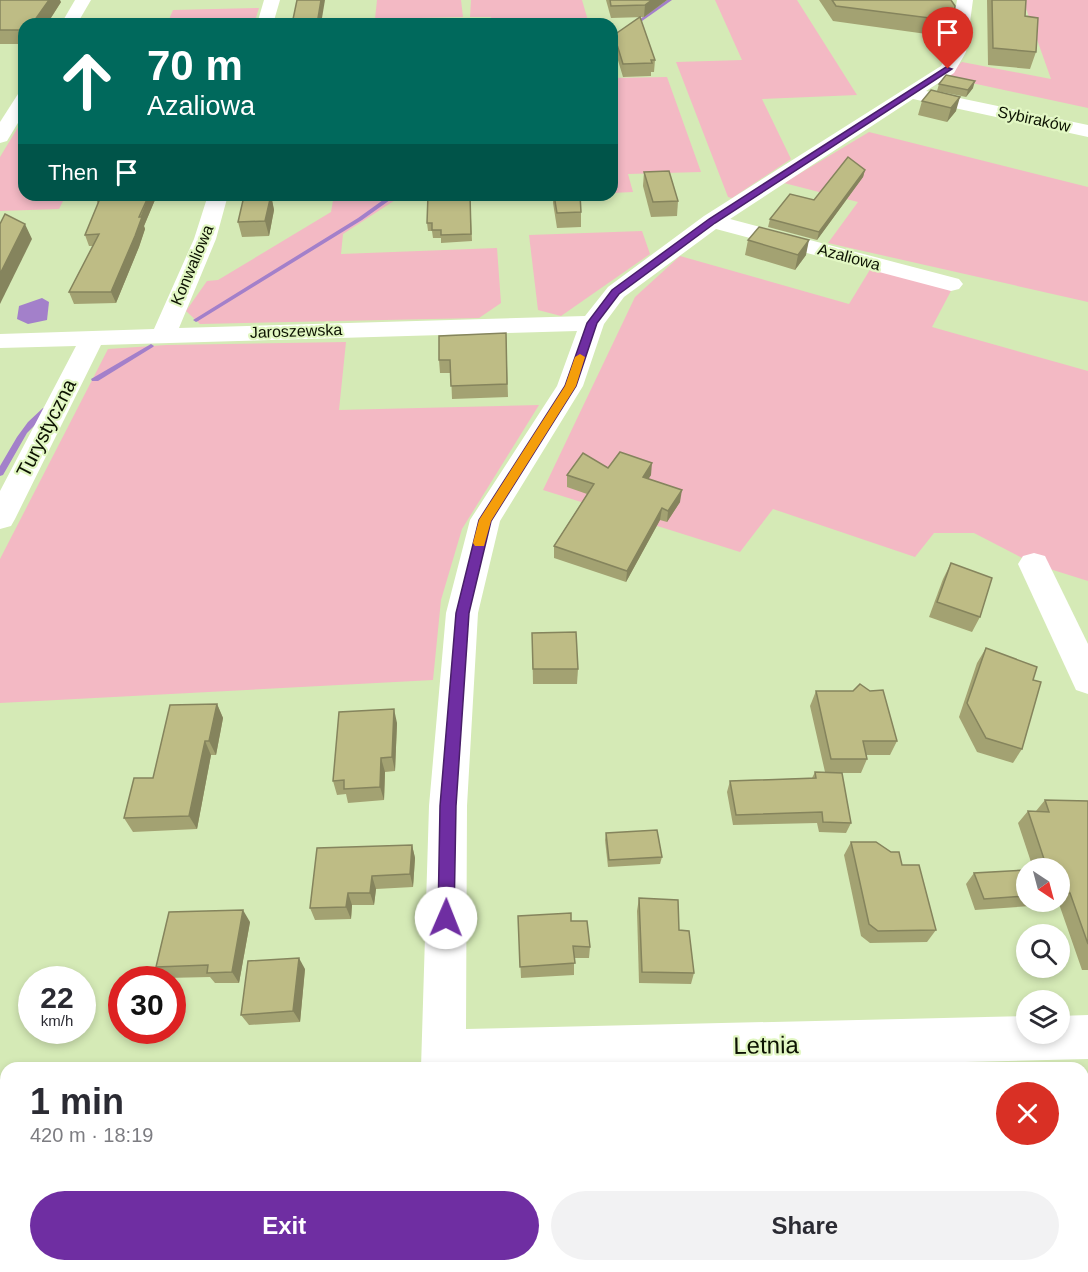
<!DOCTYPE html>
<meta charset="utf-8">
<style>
:root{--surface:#fff;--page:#f2f2f3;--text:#2b2b33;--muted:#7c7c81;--accent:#6f2ea2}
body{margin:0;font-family:Helvetica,sans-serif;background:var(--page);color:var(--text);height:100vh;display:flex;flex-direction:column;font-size:22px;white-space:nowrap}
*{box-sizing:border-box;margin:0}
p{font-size:20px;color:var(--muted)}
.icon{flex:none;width:33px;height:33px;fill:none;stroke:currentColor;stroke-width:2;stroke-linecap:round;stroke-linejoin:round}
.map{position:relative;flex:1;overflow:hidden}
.sheet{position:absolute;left:0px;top:1062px;width:1089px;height:210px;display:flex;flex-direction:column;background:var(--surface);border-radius:18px 18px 0 0;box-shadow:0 3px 9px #0003}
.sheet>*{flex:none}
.guide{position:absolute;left:18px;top:18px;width:600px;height:183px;border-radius:18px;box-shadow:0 3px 9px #0003;background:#00695c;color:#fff;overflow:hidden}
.needle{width:39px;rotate:144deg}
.tools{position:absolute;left:1016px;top:858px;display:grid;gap:12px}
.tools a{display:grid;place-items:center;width:54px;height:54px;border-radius:50%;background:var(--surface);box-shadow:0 3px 9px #0003;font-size:30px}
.speed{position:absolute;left:18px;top:966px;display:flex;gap:12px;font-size:30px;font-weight:700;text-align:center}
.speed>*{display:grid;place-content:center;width:78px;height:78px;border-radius:50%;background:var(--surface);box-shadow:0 3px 9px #0003;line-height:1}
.speed small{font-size:15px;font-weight:400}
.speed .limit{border:9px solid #d22;background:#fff;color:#111}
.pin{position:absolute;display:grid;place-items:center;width:51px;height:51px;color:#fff;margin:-62px -26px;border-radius:50% 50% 50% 0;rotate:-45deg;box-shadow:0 0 6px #0007}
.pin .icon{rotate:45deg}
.me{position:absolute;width:66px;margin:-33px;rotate:1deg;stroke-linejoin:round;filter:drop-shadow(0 0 4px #0008)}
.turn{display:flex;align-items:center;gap:21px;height:126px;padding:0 30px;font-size:27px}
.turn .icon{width:78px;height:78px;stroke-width:2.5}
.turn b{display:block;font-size:42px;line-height:51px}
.then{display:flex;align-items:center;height:57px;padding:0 30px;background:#0003;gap:12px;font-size:22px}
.round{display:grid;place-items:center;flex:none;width:63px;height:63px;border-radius:32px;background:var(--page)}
.summary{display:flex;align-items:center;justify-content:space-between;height:102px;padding:0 30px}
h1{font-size:36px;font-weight:700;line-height:45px}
.button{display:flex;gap:12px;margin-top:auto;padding:12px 30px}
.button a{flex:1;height:69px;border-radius:36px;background:var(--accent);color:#fff;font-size:24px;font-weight:700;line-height:69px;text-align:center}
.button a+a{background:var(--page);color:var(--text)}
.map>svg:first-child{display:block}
.green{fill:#f3b9c4}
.water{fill:#a380ca}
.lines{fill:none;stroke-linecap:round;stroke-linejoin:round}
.stream{fill:#a380ca;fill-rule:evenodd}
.street{fill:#fff;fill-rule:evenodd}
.wall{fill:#a3a272}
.shaded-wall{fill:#85845d}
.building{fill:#bebc85;stroke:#85845d;stroke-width:1.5}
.route{fill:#6f2ea2;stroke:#481e69;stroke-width:1.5}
.slow{fill:#f59e0b}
.labels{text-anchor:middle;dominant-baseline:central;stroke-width:4.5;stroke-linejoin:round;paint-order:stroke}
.far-street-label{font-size:16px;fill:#0c1202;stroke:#e2f7c3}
.street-label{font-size:20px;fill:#0c1202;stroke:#e2f7c3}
.near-street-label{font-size:24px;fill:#0c1202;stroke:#e2f7c3}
</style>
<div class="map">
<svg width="1088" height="1272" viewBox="0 0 1088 1272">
<rect width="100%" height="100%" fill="#d5eab6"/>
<g class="green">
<path d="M377,0h84l2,17 -88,2z"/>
<path d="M471,0h111l7,24h-97l-1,-7h-21z"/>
<path d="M715,0h82l60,95 -95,4 29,60 -59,39 -4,-1 -52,-135 66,-2z"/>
<path d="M1023,0h65v108l-144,-31 18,-15 89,17z"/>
<path d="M259,8l-5,16h-87l6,-14z"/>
<path d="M667,77l34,95 -73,2 5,18 -21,1v-115z"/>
<path d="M24,123v72h42l-7,14 -59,2v-54l20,-33z"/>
<path d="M869,132l219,55v115l-260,-59 30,-41 -74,-19z"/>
<path d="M334,195h69l-60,39 -2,20 156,-6 4,55 -22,15 -279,6 -14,-13 21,-30 11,-1 113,-68z"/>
<path d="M642,231l8,23 -89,62 -23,-6 -9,-75z"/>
<path d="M680,256l169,48 22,-36 81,21 -20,38 156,44v210l-54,-17 -60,-31h-40l-19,24 -142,-48 -33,43 -197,-62 92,-193z"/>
<path d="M346,342l-7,68 200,-5 -77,124 -21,71 -8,80 -433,23v-144l108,-210 58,-4z"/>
</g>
<path class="water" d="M42,298l7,4 -2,18 -19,4 -11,-5 2,-13z"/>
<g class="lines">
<g class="stream">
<path d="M667,0h5l-60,42v-3z"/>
<path d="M390,195h7l-35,25 -164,101 -2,1 -3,-2 165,-102z"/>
<path d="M151,344l3,2 -1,1 -55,34h-6l-1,-2z"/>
<path d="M43,408h3l4,2 -23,23 -24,42 -3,1v-10l17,-29 11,-15z"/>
</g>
<g class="street">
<path d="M75,0h16l-14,24h-16z"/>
<path d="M264,0h16l-7,24h-16z"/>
<path d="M957,0h16l-7,52 -12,21 -28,18 162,34v12l-175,-38 -183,120 229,60 4,5 -4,5 -8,2 -235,-62 -92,68 -20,27 -21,62 -83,135 -22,92 -11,193 -1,223 560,-13v18h33v-18l29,-1v44l-384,9h-283l8,-262 17,-193 24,-93 87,-134 20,-55 -476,14 -86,174 -4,7 -11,3v-38l76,-145 -76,2v-14l154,-5 40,-90 14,-44h20l-12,44 -37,89 406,-12 23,-29 96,-71 237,-150 7,-14z"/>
<path d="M24,92v21l-17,28 -7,2v-21l18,-28z"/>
<path d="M1034,553l11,3 43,88v50l-12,-4 -58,-126 5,-8z"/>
<rect x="418" y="1266" width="50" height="6"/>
</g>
</g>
<g class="wall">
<path d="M0,0l61,2 -14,22h-23v20h-24z"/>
<path d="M606,0h61l-23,17 -33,1z"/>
<path d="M819,0h132l2,21 -5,16 -115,-16z"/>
<path d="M987,0h39l-1,16 11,36 -6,17 -42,-4z"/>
<path d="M614,35l41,25 -1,12h-3v4l-28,1 -9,-30z"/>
<path d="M939,84l34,4 -7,9 -29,-6z"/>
<path d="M931,90l25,21 -9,11 -29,-7 4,-14z"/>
<path d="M865,170l-2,7 -46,63 -49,-13 2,-8 44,-19z"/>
<path d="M644,172l34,29 -1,15 -26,1 -8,-31z"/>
<path d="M95,195h62l-13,31 1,3 -6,18 -23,56 -42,1 -5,-12 24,-46h-4l-4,-11 13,-31 -3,-8z"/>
<path d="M271,195l3,15 -5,26 -27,1 -4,-15z"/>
<path d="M470,195l2,46 -31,2v-5h-8l-1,-7h-4l-1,-8z"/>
<path d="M553,195h27l1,17v15l-24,1 -4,-25z"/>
<path d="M748,240l58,15 -11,15 -50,-15z"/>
<path d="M506,333l2,64 -56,2 -1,-26h-11l-1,-13z"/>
<path d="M608,468l43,7 -3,4 32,23 -13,20 -7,-2 -34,62 -72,-24v-12l33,-52 -20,-7v-12z"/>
<path d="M951,563l29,54 -8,15 -43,-15 14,-38z"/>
<path d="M532,633l46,36 -1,15h-44z"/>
<path d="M986,648l47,32 -11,69 -9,14 -36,-11 -18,-35 18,-54z"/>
<path d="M816,691l81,50 -7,14h-23v4l-6,14h-19l9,50 -5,10 -27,-1 -2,-9 -84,2 -6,-33 3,-11 82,-3 3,-6h10l-15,-66z"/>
<path d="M217,704l6,14 -7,37h-5l-14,74 -64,3 -9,-14 29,-40z"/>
<path d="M397,723l-2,48 -10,1 -1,28 -36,3 -2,-9 -9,1 -4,-14z"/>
<path d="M1045,800l43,1v169h-6l-23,-66 -84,6 -9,-26 8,-11 52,-3v32h33v-34h-26l-15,-45 10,-12h8z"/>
<path d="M606,833l56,24 -2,7 -52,3 -3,-27z"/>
<path d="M851,842l51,23 34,65 -9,12 -57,1 -9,-7 -17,-81z"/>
<path d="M412,845l3,13 -2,29 -37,2 -2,16h-22l-1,14 -36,1 -5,-12z"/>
<path d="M639,898l40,32 15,43 -3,11 -52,-1 -2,-72z"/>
<path d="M518,916l53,5 19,26 -1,11h-15v17l-53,3z"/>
<path d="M250,922l-11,61h-24l-5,-6 -44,1 -10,-11z"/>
<path d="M305,969l-5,53 -51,3 -8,-10z"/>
<path d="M6,1104v49l-6,-4v-25z"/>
<path d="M1083,1236l5,36h-18l-2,-6h15z"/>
<path d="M789,1266h130l1,6h-131z"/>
</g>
<g class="shaded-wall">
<path d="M49,0h11l1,2 -14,22h-15z"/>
<path d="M321,0h4l-4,24h-4z"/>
<path d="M652,0h15l-23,17 1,-12z"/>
<path d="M975,81l-2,7 -7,9 2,-7z"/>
<path d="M960,97l-4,14 -9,11 4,-14z"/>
<path d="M865,170l-2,7 -46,63 2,-8z"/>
<path d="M149,195h8l-13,31 1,3 -6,18 -23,56 -5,-11z"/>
<path d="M271,195l3,15 -5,26 -4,-15z"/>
<path d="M25,224l7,15 -32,65v-30z"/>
<path d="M809,240l-3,15 -11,15 3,-15z"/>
<path d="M652,463l-1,12 -9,14 1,-12z"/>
<path d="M682,490l-2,12 -13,20 1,-11z"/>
<path d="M662,508l-2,12 -34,62 1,-11z"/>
<path d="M217,704l6,14 -7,37 -7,-14z"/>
<path d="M394,709l3,14 -2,48 -3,-14z"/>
<path d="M205,741l6,14 -14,74 -8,-13z"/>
<path d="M381,758l4,14 -1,28 -4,-13z"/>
<path d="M412,845l3,13 -2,29 -3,-13z"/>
<path d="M372,876l4,13 -2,16 -4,-12z"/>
<path d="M348,893l4,12 -1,14 -5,-12z"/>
<path d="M243,910l7,12 -11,61 -7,-11z"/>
<path d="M299,958l6,11 -5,53 -7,-11z"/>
<path d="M28,1266h16l-2,6h-16z"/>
<rect x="334" y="1266" width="6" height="6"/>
</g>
<g class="building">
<path d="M0,0h49l-17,24h-8v6h-24z"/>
<path d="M297,0h24l-4,24h-25z"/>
<path d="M610,0h42l-7,5 -34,1z"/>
<path d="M832,0h119l4,6 -2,15 -117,-15z"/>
<path d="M992,0h34l-1,16 13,2 -2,34 -43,-4z"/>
<path d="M640,17l15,43h-4l1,3 -29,1 -9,-29z"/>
<path d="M946,75l29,6 -7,9 -29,-6z"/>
<path d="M931,90l29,7 -9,11 -29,-7z"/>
<path d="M848,157l17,13 -46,62 -49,-13 20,-25 24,6z"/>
<path d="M669,171l9,30 -25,1 -9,-30z"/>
<path d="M95,195h54l-10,22h3l-7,19 -24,56h-42l30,-58 -14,1 16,-39h-6z"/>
<path d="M271,195l-6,26 -27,1 6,-26z"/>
<path d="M428,195h42l1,39 -30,1v-5h-9v-7h-5z"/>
<path d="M554,195h26l1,17 -24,1z"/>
<path d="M5,214l20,10 -25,50v-50z"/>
<path d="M759,227l50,13 -11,15 -50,-15z"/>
<path d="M506,333l1,51 -56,2 -1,-26h-11v-24z"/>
<path d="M620,452l32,11 -9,14 39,13 -14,21 -6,-3 -35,63 -73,-25 40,-62 -27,-9 16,-22 25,15z"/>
<path d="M951,563l41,15 -12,39 -43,-15z"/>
<path d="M576,632l2,37h-45l-1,-36z"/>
<path d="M986,648l51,19 -4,13 8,2 -19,67 -36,-11 -19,-35z"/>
<path d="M860,684l10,7 13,-1 14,51h-34l4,18h-36l-15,-68h37z"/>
<path d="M217,704l-8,37h-4l-16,75 -65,2 10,-40h19l17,-73z"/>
<path d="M394,709l-2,48 -11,1 -1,29 -36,2v-9l-11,1 6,-69z"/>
<path d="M815,772l27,1 9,50 -28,-1 -1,-10 -86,3 -6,-34 86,-3z"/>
<path d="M1045,800l43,1v143l-18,-51 -11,1v-26h-15h3l-19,-57 21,1z"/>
<path d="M657,830l5,27 -53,3 -3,-27z"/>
<path d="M851,842h25l15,10h8l3,13h17l17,65 -58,1 -9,-7z"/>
<path d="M412,845l-2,29 -38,2 -2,17h-22l-2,14 -36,1 7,-60z"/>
<path d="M1026,870v26l-42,3 -10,-26z"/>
<path d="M639,898l39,2 1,30 10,1 5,42 -52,-1z"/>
<path d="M243,910l-11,62 -25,1 1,-8 -52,2 13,-55z"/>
<path d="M571,913v8h16l3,26 -17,-1 2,17 -55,4 -2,-51z"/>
<path d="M299,958l-6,53 -52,4 7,-54z"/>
<path d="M6,1104v42h-6v-22z"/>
<path d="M6,1206v60h22l-2,6h-26v-65z"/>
<path d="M1088,1235v37h-1l-4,-11v-25z"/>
<path d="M275,1266h59v6h-60z"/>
<rect x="674" y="1266" width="25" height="6"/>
<path d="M796,1266h123l1,6h-123z"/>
</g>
<path class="route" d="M946,67l6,2 -237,154 -96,71 -22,29 -21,63 -85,135 -22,92 -13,193 -2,112 -2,6 -6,2 -6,-2 -2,-6 2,-112 16,-193 23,-93 86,-134 22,-63 25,-33 97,-71z"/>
<path class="slow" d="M580,354l5,3 -9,29 -85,135 -7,25h-9l-2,-3 6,-23 86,-134 10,-29z"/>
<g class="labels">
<g class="far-street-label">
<text transform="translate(1034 119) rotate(12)">Sybiraków</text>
<text transform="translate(849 257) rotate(15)">Azaliowa</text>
<text transform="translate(192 265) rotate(-67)">Konwaliowa</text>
<text transform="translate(296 331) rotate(-2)">Jaroszewska</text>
</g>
<g class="street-label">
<text transform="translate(46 428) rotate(-63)">Turystyczna</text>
</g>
<g class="near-street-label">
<text transform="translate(766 1045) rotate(-1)">Letnia</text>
</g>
</g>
</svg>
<div class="tools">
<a><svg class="needle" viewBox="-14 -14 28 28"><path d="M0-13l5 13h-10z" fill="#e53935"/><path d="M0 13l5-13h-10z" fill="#7c7c81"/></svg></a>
<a><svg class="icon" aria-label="search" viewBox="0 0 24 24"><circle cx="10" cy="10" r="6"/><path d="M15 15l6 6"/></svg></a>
<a><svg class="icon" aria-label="layers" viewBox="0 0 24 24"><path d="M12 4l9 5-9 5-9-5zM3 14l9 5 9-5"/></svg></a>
</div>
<div class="speed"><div>22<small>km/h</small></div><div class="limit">30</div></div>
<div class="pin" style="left:948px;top:69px;background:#d93025"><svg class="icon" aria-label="arrive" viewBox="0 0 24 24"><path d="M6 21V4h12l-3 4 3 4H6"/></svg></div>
<svg class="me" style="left:446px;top:918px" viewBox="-20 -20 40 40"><circle r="19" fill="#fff"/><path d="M0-13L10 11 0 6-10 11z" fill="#6f2ea2"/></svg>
<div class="guide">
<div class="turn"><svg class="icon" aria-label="ahead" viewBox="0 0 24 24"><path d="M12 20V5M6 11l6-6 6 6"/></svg><div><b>70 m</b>Azaliowa</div></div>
<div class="then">Then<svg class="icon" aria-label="arrive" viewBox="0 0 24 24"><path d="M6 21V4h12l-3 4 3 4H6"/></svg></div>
</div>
<section class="sheet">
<div class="summary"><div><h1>1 min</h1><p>420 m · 18:19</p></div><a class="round" style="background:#d93025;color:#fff"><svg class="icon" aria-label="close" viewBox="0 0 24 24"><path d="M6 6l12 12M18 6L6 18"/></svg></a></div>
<div class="button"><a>Exit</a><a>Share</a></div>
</section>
</div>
